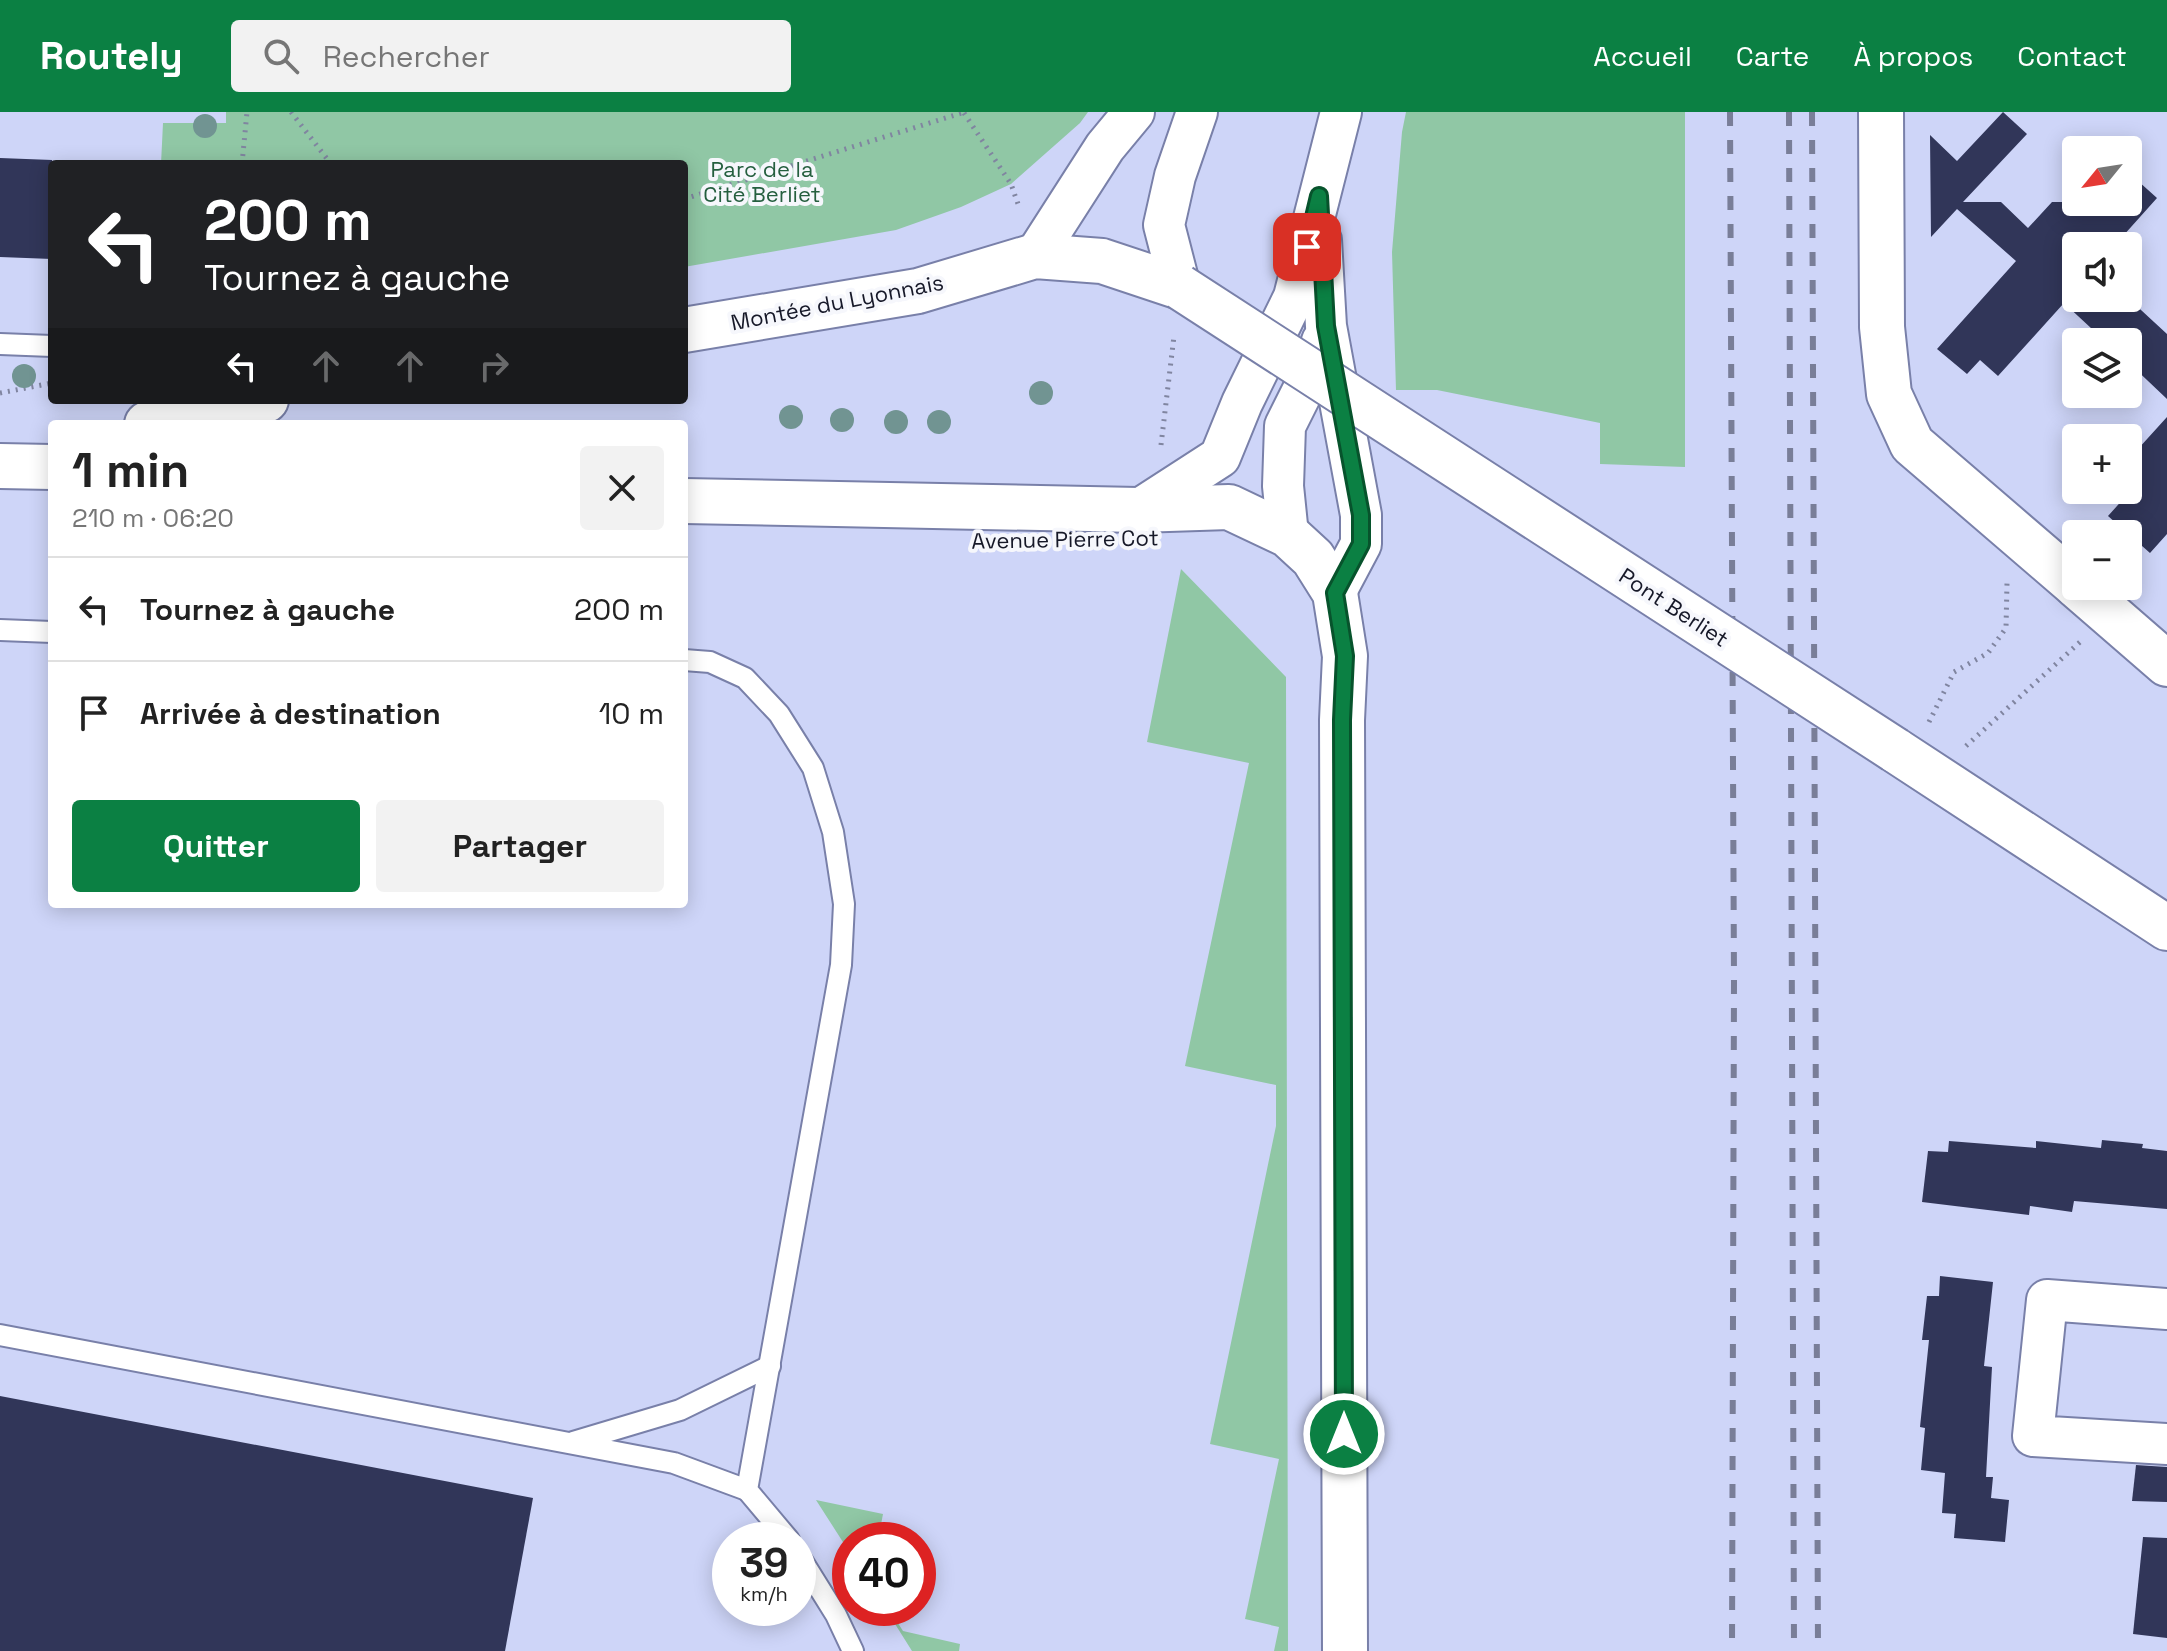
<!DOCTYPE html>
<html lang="fr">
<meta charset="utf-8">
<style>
:root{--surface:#fff;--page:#f2f2f2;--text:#222;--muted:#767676;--line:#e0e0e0;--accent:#0b8043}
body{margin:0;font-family:"Space Grotesk",sans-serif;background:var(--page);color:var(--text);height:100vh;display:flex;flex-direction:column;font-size:30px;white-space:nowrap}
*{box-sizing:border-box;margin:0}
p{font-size:26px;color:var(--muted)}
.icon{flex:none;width:44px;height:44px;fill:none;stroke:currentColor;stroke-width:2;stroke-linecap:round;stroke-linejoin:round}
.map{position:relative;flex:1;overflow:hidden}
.details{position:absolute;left:48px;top:308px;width:640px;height:488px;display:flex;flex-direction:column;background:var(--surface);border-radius:8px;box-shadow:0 4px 20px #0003}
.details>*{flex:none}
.guide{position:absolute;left:48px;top:48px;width:640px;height:244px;border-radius:8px;box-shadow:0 4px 20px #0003;background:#202124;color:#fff;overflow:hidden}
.needle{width:52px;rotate:240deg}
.buttons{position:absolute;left:2062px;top:24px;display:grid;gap:16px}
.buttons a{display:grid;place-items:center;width:80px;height:80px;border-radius:8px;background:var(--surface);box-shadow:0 4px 20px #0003;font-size:40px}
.speed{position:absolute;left:712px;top:1410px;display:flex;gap:16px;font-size:40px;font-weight:700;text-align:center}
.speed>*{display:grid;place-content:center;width:104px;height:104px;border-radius:50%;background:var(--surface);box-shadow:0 4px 20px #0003;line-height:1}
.speed small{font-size:20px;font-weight:400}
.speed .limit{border:12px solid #d22;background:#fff;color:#111}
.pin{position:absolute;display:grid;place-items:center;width:68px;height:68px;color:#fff;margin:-34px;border-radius:16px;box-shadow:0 4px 12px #0006}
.me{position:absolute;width:88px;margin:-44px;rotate:0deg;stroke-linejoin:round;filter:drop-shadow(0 0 6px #0008)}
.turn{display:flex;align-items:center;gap:28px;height:168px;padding:0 24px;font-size:36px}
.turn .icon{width:104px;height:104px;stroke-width:2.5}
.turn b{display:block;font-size:56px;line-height:68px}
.lanes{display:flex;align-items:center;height:76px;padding:0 24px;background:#0003;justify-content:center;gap:40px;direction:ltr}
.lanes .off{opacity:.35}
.round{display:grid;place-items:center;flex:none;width:84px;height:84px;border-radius:8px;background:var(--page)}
.overview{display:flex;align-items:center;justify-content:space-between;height:136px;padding:0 24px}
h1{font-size:48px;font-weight:700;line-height:60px}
.action{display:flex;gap:16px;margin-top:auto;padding:16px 24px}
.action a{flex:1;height:92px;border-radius:8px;background:var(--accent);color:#fff;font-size:32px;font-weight:700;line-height:92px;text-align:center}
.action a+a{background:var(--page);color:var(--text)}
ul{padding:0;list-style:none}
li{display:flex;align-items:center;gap:24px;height:104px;padding:0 24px;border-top:2px solid var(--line)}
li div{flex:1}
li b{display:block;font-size:30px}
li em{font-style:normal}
header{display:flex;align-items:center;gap:48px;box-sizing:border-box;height:112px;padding:0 40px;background:var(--accent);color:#fff}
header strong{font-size:38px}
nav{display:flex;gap:44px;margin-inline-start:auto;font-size:28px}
.search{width:560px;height:72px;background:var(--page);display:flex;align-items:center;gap:20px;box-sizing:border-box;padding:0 28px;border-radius:8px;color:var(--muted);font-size:30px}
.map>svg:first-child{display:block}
.green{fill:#90c7a5}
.building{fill:#313659}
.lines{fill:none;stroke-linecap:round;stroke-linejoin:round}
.service-casing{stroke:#7980a9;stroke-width:24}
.minor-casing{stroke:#7980a9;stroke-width:44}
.tertiary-casing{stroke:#7980a9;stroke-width:48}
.path{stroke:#8085a0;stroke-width:5;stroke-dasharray:2 6;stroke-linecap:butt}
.service{stroke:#fff;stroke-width:20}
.minor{stroke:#fff;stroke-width:40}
.tertiary{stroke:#fff;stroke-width:44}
.rail{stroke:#797e98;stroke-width:6;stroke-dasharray:14 14;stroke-linecap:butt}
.tertiary-bridge-casing{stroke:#7980a9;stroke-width:48;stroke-linecap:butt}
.tertiary-bridge{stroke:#fff;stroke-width:44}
.tree{fill:#719492}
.route-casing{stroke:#07532c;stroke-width:20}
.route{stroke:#0b8043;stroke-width:14}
.labels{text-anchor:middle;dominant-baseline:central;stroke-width:8;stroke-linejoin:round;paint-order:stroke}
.park-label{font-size:22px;fill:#255f3f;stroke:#f6f7fc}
.street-label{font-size:22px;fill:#161828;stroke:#f6f7fc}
</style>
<header>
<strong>Routely</strong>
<div class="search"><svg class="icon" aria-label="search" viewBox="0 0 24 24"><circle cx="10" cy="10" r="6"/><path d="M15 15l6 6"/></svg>Rechercher</div>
<nav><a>Accueil</a><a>Carte</a><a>À propos</a><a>Contact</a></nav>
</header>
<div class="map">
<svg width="2167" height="1539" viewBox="0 0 2167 1539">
<rect width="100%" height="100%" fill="#ced5f8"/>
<g class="green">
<path d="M226,0h862l-8,11 -69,61 -50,23 -65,23 -212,37v-103h-523l2,-41h63z"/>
<path d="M1406,0h279v355l-85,-3v-41l-163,-33h-41l-4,-138 10,-120z"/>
<path d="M1181,457l105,108 2,974h-14l5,-24 -34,-8 34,-160 -69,-15 66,-318v-41l-91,-19 64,-303 -102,-21z"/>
<path d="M816,1388l67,14 -5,26h-28v13z"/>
<path d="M885,1496h11l-2,9 9,14 57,13 -1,7h-47z"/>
</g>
<g class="building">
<path d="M2003,0l24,22 -64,68h38l27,26 24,-26h16l8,-9v9h52v-30l29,26 -43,48h-38v52h52l39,36v65l-39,-37v-20h-22l-42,-39 -66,73 -18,-16 -13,14 -30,-25 79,-88 -59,-52 -26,28 -1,-102 27,26z"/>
<path d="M0,46l52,2v99l-52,-2z"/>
<path d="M2167,305v117l-17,19 -42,-37 18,-20 -6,-6h8v-30z"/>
<path d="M2102,1028l41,4 -1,4 25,3v58l-93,-8 -2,11 -42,-6 -1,9 -107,-13 6,-51 20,1 1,-11 87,7v-7l65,7z"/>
<path d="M1940,1164l53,6 -9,84 8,1 -6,110h7l-2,21 18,2 -4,42 -51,-4 2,-24 -14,-1 3,-40 -24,-3 4,-42 -5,-1 9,-87h-7l5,-44h12z"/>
<path d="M0,1284l533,102 -28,153h-505z"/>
<path d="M2136,1353l31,2v35l-35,-1z"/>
<path d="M2143,1425l24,1v100l-34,-4z"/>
</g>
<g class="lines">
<defs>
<g id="service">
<path d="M0,232l52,2"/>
<path d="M0,518l52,2"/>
<path d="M684,548l26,2 35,16 34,36 34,54 20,64 11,72 -3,61 -94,525 42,50"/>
<path d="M0,1223l674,128 73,27"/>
<path d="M573,1330l107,-32 90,-44"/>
<path d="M798,1442l38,61 17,36"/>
</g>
<g id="minor">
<path d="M1321,128l5,86 35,189v29l-26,49"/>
<path d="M1035,144l70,-109 29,-35"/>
<path d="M1180,175l-16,-62 11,-49 22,-64"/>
<path d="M1138,398l82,-53 22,-54 52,-106 47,-185"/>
<path d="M1288,423l-5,-49 2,-60 31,-62 6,-23"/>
<path d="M2167,1197l-120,-9 -14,136 134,8"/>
</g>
<g id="tertiary">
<path d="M1881,0l1,215 7,67 23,50 164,141"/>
<path d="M684,218l234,-39 117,-35 67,5 78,26"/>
<path d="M147,312l15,-7 104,-17"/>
<path d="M0,354l52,1"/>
<path d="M684,389l454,9 91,-3 59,28 25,23 22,35 10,63 -3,64 3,931"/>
<path d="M2077,474l90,78"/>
<path d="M1895,638l272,178"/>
</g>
</defs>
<use href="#service" class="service-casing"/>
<use href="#minor" class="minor-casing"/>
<use href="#tertiary" class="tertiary-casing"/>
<g class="path">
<path d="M291,0l40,52"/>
<path d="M964,1l47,71 7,20"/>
<path d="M242,52l5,-52"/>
<path d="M684,87l281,-87"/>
<path d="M0,281l52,-10"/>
<path d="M1161,333l13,-109"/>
<path d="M1929,610l25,-50 34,-19 18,-25 1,-45"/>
<path d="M1966,634l114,-104"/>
</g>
<use href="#service" class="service"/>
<use href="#minor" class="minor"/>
<use href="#tertiary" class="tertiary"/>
<g class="rail">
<path d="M1730,0l4,870 -2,669"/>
<path d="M1789,0l5,1539"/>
<path d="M1812,0l6,1539"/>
</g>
<defs>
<path id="tertiary-bridge" d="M1180,175l715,463"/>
</defs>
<use href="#tertiary-bridge" class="tertiary-bridge-casing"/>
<use href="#tertiary-bridge" class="tertiary-bridge"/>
</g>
<g class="tree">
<circle cx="205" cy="14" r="12"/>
<circle cx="24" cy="264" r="12"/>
<circle cx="1041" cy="281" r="12"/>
<circle cx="791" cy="305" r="12"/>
<circle cx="842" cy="308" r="12"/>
<circle cx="896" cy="310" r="12"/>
<circle cx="939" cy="310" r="12"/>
</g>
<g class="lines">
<defs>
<path id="route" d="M1307,135l12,-51 7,130 35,189v29l-26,49 10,63 -3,64 2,714"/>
</defs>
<use href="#route" class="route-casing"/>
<use href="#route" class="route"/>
</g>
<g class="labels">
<g class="park-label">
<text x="762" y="57">Parc de la<tspan x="762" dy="25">Cité Berliet</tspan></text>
</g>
<g class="street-label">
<text transform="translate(837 190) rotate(-11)">Montée du Lyonnais</text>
<text transform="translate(1065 427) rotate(-1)">Avenue Pierre Cot</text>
<text transform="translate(1674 495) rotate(33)">Pont Berliet</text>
</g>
</g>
</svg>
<div class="buttons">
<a><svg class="needle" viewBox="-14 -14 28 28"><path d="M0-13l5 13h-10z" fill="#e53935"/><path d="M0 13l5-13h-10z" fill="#767676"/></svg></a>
<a><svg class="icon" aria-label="sound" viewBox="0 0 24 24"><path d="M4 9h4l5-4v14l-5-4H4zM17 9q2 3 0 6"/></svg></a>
<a><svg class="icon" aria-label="layers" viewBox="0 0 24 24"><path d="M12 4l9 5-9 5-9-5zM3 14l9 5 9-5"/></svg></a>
<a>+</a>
<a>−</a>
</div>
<div class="speed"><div>39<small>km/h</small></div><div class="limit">40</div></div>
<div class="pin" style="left:1307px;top:135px;background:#d93025"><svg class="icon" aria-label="arrive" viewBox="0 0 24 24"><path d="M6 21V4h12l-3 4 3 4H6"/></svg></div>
<svg class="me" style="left:1344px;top:1322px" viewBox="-20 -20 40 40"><circle r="17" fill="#0b8043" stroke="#fff" stroke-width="3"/><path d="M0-11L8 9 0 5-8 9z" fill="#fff"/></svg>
<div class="guide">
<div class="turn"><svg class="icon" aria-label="left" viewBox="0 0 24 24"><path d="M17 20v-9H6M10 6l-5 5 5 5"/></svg><div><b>200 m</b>Tournez à gauche</div></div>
<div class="lanes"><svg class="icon" aria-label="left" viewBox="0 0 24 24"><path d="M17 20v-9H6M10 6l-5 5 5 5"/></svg><svg class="icon off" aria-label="ahead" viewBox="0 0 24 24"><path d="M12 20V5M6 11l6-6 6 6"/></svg><svg class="icon off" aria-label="ahead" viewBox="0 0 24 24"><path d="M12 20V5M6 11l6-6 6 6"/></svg><svg class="icon off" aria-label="right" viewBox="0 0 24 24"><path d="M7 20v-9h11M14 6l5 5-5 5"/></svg></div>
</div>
<section class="details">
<div class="overview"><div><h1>1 min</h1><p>210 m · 06:20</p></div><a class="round"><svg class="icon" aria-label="close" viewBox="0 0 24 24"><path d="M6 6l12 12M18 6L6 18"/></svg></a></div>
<ul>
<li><svg class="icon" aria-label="left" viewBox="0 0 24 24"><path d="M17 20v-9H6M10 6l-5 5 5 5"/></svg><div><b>Tournez à gauche</b></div><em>200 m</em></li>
<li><svg class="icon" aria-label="arrive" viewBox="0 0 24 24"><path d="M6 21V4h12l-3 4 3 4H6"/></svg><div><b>Arrivée à destination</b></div><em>10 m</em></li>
</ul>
<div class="action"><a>Quitter</a><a>Partager</a></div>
</section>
</div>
